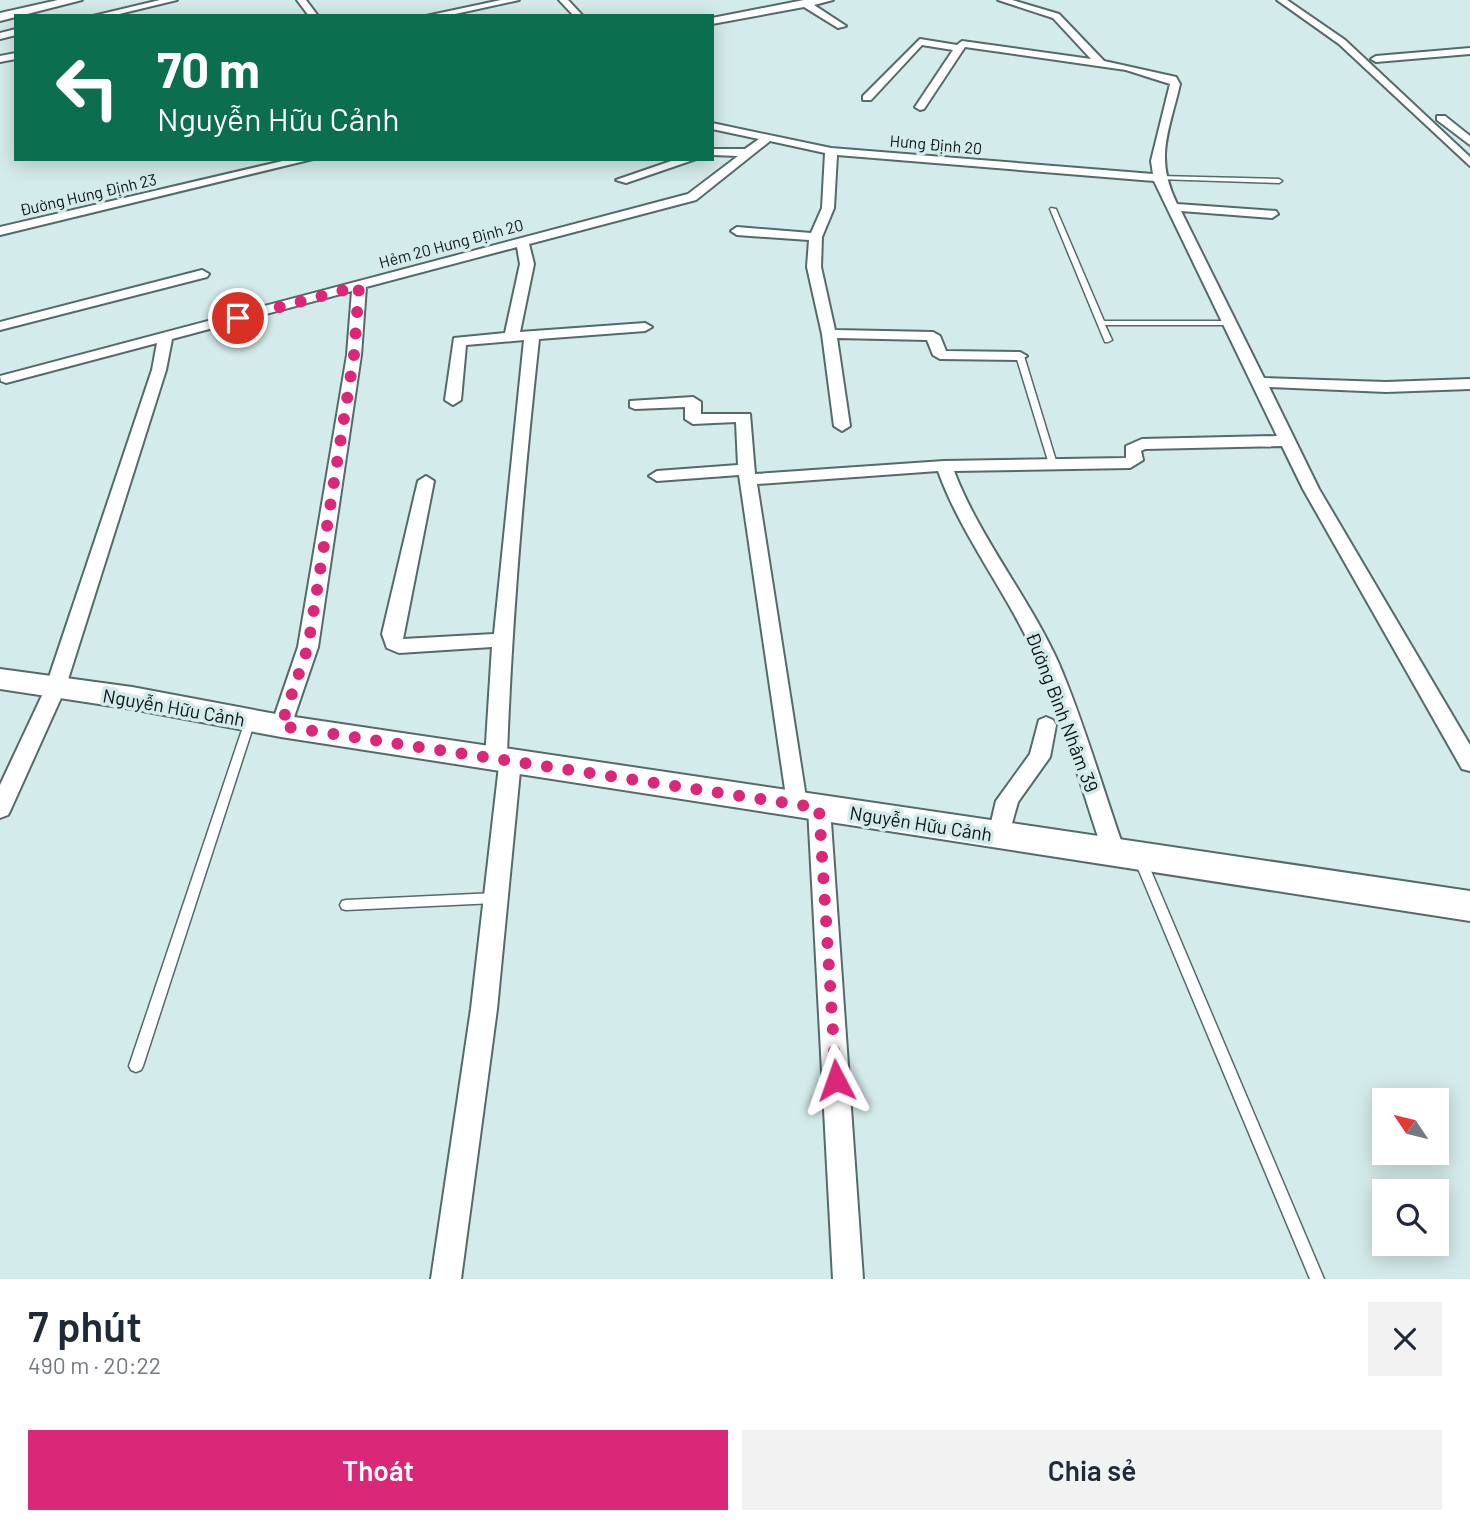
<!DOCTYPE html>
<html lang="vi">
<meta charset="utf-8">
<style>
:root{--surface:#fff;--page:#f2f2f3;--text:#1f2937;--muted:#747a83;--accent:#db2777}
body{margin:0;font-family:Barlow,sans-serif;background:var(--page);color:var(--text);height:100vh;display:flex;flex-direction:column;font-size:26px;white-space:nowrap}
*{box-sizing:border-box;margin:0}
p{font-size:23px;color:var(--muted)}
.icon{flex:none;width:38px;height:38px;fill:none;stroke:currentColor;stroke-width:2;stroke-linecap:round;stroke-linejoin:round}
.map{position:relative;height:1279px;overflow:hidden}
.sheet{display:flex;flex-direction:column;background:var(--surface);flex:1}
.sheet>*{flex:none}
.top-card{position:absolute;left:14px;top:14px;width:700px;height:147px;border-radius:0px;box-shadow:0 4px 18px #0003;background:#0b6e4f;color:#fff;overflow:hidden}
.needle{width:46px;rotate:305deg}
.buttons{position:absolute;left:1372px;top:1088px;display:grid;gap:14px}
.buttons a{display:grid;place-items:center;width:77px;height:77px;border-radius:0px;background:var(--surface);box-shadow:0 4px 18px #0003;font-size:35px}
.pin{position:absolute;display:grid;place-items:center;width:60px;height:60px;color:#fff;margin:-30px;border:4px solid #fff;border-radius:50%;box-shadow:0 2px 7px #0007}
.me{position:absolute;width:77px;margin:-38px;rotate:356deg;stroke-linejoin:round;filter:drop-shadow(0 0 5px #0008)}
.turn{display:flex;align-items:center;gap:24px;height:147px;padding:0 28px;font-size:32px}
.turn .icon{width:91px;height:91px;stroke-width:2.5}
.turn b{display:block;font-size:49px;line-height:60px}
.round{display:grid;place-items:center;flex:none;width:74px;height:74px;border-radius:0px;background:var(--page)}
.head{display:flex;align-items:center;justify-content:space-between;height:119px;padding:0 28px}
h1{font-size:42px;font-weight:600;line-height:52px}
.action{display:flex;gap:14px;margin-top:auto;padding:14px 28px}
.action a{flex:1;height:80px;border-radius:0px;background:var(--accent);color:#fff;font-size:28px;font-weight:600;line-height:80px;text-align:center}
.action a+a{background:var(--page);color:var(--text)}
.map>svg:first-child{display:block}
.lines{fill:none;stroke-linecap:round;stroke-linejoin:round}
.lane-casing{stroke:#556a6a;stroke-width:3}
.street-casing{stroke:#556a6a;stroke-width:4}
.secondary-casing{stroke:#556a6a;stroke-width:4}
.lane{fill:#fff;fill-rule:evenodd}
.street{fill:#fff;fill-rule:evenodd}
.secondary{fill:#fff;fill-rule:evenodd}
.route{stroke:#db2777;stroke-width:12;stroke-dasharray:0 21.6}
.labels{text-anchor:middle;dominant-baseline:central;stroke-width:7;stroke-linejoin:round;paint-order:stroke}
.far-street-label{font-size:16px;fill:#0b1313;stroke:#d3ebea}
.street-label{font-size:19px;fill:#0b1313;stroke:#d3ebea}
</style>
<div class="map">
<svg width="1470" height="1279" viewBox="0 0 1470 1279">
<rect width="100%" height="100%" fill="#d3ebea"/>
<g class="lines">
<defs>
<g id="lane">
<path d="M1160,176l119,3 3,2 -3,2 -121,-4v-2z"/>
<path d="M1051,208l5,1 48,112h127l4,2 -4,2h-126l7,15 -4,2h-3l-55,-133z"/>
<path d="M1017,354h6l1,2 33,108 -1,2h-3l-4,-2 -33,-108z"/>
<path d="M250,717l4,1 1,3 -112,345 -2,4 -5,2 -5,-2 -2,-4 116,-345 1,-3z"/>
<path d="M1140,854l4,2 2,3 178,420h-14l-176,-420 2,-3z"/>
<path d="M495,893l4,2 2,3 -2,3 -4,2 -149,7 -4,-1 -2,-4 2,-4 4,-1z"/>
</g>
<g id="street">
<path d="M160,0h17l-66,16h-18z"/>
<path d="M297,0h9l12,16h-9z"/>
<path d="M501,0h18l-73,16h-20z"/>
<path d="M559,0h9l15,16h-9z"/>
<path d="M804,0h29l-19,5 32,21 -8,2 -34,-21 -92,17v-6z"/>
<path d="M998,0h14l47,14 45,47 72,16 4,7c-11,48 -26,73 -3,120l99,7 2,3 -6,4 -91,-7 83,167 122,4 84,-3v10l-84,3 -117,-5 50,102 151,256v26l-8,-2 -159,-280 -21,-43 -137,3 -4,2 2,9 -13,8 -176,3c26,68 75,126 105,193 26,61 44,126 66,188l-3,7 -8,2 -8,-2 -3,-7c-21,-62 -39,-127 -64,-187 -28,-68 -76,-125 -101,-194l-181,13 50,320 -3,6 -8,3 -8,-3 -49,-335 -82,6 -8,-5 8,-5 81,-6 -2,-43 -43,2 -8,-5v-12l-50,2 -5,-2v-6l63,-4 8,5v12h49l5,60 189,-13 182,-3v-12l16,-7 135,-3 -123,-255 -317,-26 -3,53 -12,29 -1,30 14,63 98,2 7,4 6,15 74,1 7,4 -7,4 -80,-1 -7,-4 -6,-15 -90,-2 13,88 -8,5 -8,-5 -12,-92 -15,-67 2,-27 -72,-5 -6,-4 6,-4 74,6 11,-25 3,-55 -55,-12 -74,59 -167,44 5,20 -14,68 125,-9 7,4 -7,4 -106,8c-15,138 -27,276 -32,415l10,1 4,6 -24,248 -36,270h-30l40,-270 28,-243 -10,-1 -4,-6 7,-112 -93,6 -12,-5 -5,-14 36,-153 8,-5 8,5 -31,158 91,-5 30,-294 -58,5 -5,55 -8,5 -8,-5 9,-62 51,-5 15,-69 -3,-17 -151,40 -5,68 -43,292 -27,79 -3,5h-14l-3,-5 27,-79 49,-292 5,-64 -180,48 -6,31 -101,319 -54,120 -3,6 -8,3v-33l45,-96 107,-319 5,-27 -151,40 -5,-2 -1,-5 688,-182 50,-38 -26,-1v-6h33l14,-10 -47,-10v-6l119,25 322,26 -2,-13 19,-77 -44,-14 -161,-23 -41,62 -4,1 -5,-3 38,-57 -31,-5 -51,55h-8v-4l57,-57 37,6 5,-4 129,18 -38,-41z"/>
<path d="M1277,0h10l58,40 125,117v9l-131,-122z"/>
<path d="M16,29v6l-16,4v-6z"/>
<path d="M1470,48v6l-94,8 -5,-3 5,-3z"/>
<path d="M16,53v6l-16,3v-6z"/>
<path d="M1437,116h8l25,20v9l-33,-25z"/>
<path d="M291,159h22l-313,76v-8z"/>
<path d="M677,159h19l-70,24 -10,-3z"/>
<path d="M202,270l7,4 -2,3 -207,53v-8z"/>
<path d="M1046,717l7,3 3,5 -6,32 -32,45 -11,39 -8,3 -8,-3 -3,-6 8,-34 34,-47 9,-34z"/>
<path d="M819,799l8,3 3,6 33,471h-30l-25,-471 3,-6z"/>
</g>
<g id="secondary">
<path d="M58,0h24l-82,21v-8z"/>
<path d="M0,669l132,18 149,28 1189,176v30l-1189,-184 -149,-28 -132,-20z"/>
</g>
</defs>
<use href="#lane" class="lane-casing"/>
<use href="#street" class="street-casing"/>
<use href="#secondary" class="secondary-casing"/>
<use href="#lane" class="lane"/>
<use href="#street" class="street"/>
<use href="#secondary" class="secondary"/>
</g>
<g class="lines">
<path class="route" d="M238,318l121,-32 -5,69 -46,292 -27,79 538,82 17,272"/>
</g>
<g class="labels">
<g class="far-street-label">
<text transform="translate(936 144) rotate(5)">Hưng Định 20</text>
<text transform="translate(88 194) rotate(-13)">Đường Hưng Định 23</text>
<text transform="translate(451 243) rotate(-15)">Hẻm 20 Hưng Định 20</text>
</g>
<g class="street-label">
<text transform="translate(174 707) rotate(10)">Nguyễn Hữu Cảnh</text>
<text transform="translate(1063 712) rotate(69)">Đường Bình Nhâm 39</text>
<text transform="translate(921 823) rotate(9)">Nguyễn Hữu Cảnh</text>
</g>
</g>
</svg>
<div class="buttons">
<a><svg class="needle" viewBox="-14 -14 28 28"><path d="M0-13l5 13h-10z" fill="#e53935"/><path d="M0 13l5-13h-10z" fill="#747a83"/></svg></a>
<a><svg class="icon" aria-label="search" viewBox="0 0 24 24"><circle cx="10" cy="10" r="6"/><path d="M15 15l6 6"/></svg></a>
</div>
<div class="pin" style="left:238px;top:318px;background:#d93025"><svg class="icon" aria-label="arrive" viewBox="0 0 24 24"><path d="M6 21V4h12l-3 4 3 4H6"/></svg></div>
<svg class="me" style="left:836px;top:1080px" viewBox="-20 -20 40 40"><path d="M0-17L14 15 0 8-14 15z" fill="#db2777" stroke="#fff" stroke-width="4"/></svg>
<div class="top-card">
<div class="turn"><svg class="icon" aria-label="left" viewBox="0 0 24 24"><path d="M17 20v-9H6M10 6l-5 5 5 5"/></svg><div><b>70 m</b>Nguyễn Hữu Cảnh</div></div>
</div>
</div>
<section class="sheet">
<div class="head"><div><h1>7 phút</h1><p>490 m · 20:22</p></div><a class="round"><svg class="icon" aria-label="close" viewBox="0 0 24 24"><path d="M6 6l12 12M18 6L6 18"/></svg></a></div>
<div class="action"><a>Thoát</a><a>Chia sẻ</a></div>
</section>
